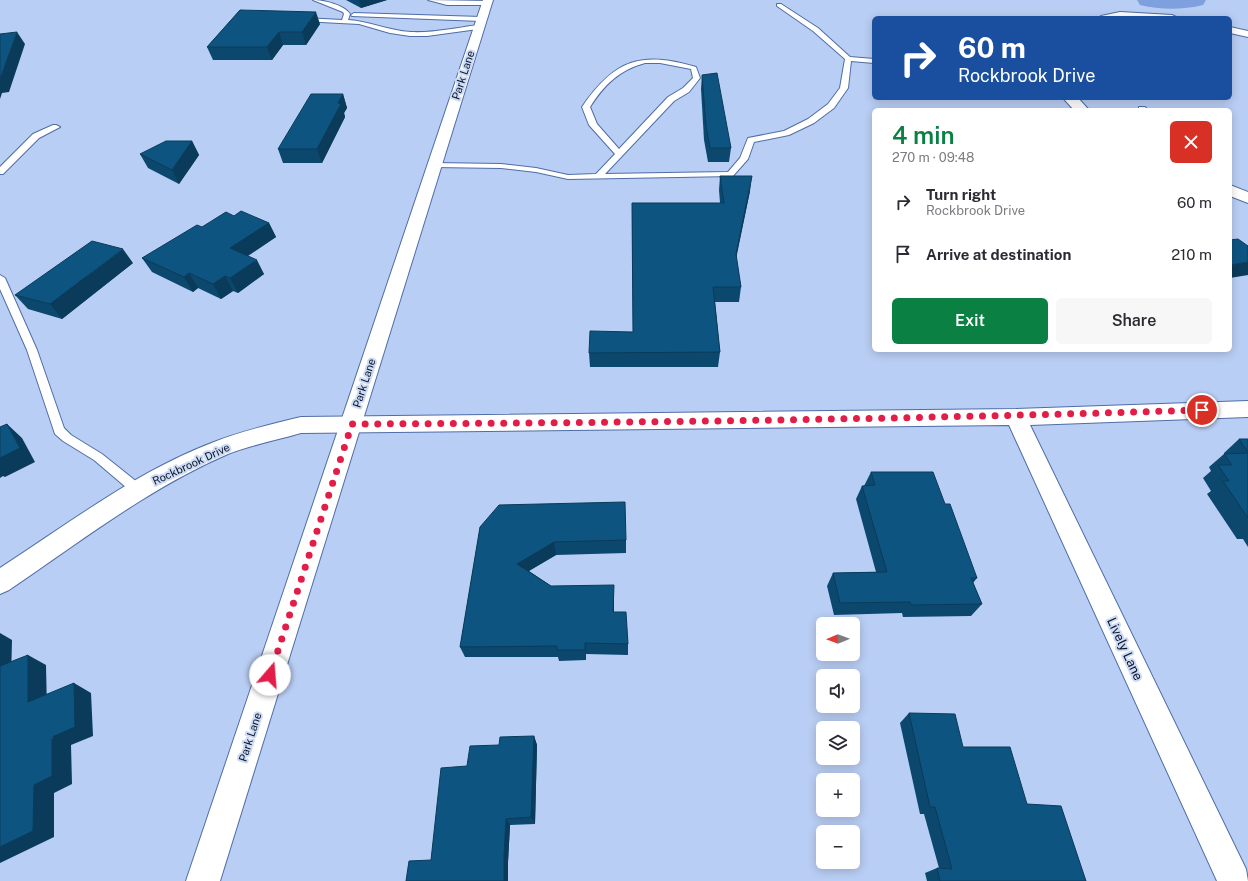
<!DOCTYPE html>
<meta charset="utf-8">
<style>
:root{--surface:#fff;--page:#f7f7f7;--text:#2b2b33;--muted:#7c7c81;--accent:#0b8043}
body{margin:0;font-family:"Public Sans",sans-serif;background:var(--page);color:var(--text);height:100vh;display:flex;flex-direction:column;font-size:15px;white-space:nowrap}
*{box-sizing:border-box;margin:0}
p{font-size:13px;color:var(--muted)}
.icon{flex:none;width:22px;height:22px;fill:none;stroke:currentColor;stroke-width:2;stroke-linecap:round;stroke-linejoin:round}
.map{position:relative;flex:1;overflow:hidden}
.details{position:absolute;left:872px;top:108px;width:360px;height:244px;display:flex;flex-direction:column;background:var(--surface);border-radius:6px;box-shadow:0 2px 10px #0003}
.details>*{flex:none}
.banner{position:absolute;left:872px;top:16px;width:360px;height:84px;border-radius:6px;box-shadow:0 2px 10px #0003;background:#1a4fa0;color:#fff;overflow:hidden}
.needle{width:26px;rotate:269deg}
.controls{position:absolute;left:816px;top:617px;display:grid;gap:8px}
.controls a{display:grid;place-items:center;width:44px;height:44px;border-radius:6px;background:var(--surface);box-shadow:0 2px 10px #0003;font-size:20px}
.pin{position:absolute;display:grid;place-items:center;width:34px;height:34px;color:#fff;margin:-17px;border:2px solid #fff;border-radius:50%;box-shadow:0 1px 4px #0007}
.me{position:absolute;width:44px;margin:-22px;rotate:18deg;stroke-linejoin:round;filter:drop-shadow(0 0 3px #0008)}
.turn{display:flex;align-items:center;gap:14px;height:84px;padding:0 20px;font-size:18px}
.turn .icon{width:52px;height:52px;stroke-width:2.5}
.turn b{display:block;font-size:28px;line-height:34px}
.round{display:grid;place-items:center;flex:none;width:42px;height:42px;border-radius:6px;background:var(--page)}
.overview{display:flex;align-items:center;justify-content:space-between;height:68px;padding:0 20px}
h1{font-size:24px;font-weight:600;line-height:30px;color:var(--accent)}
.cta{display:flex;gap:8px;margin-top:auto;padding:8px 20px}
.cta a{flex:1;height:46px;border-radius:6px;background:var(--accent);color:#fff;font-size:16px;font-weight:600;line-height:46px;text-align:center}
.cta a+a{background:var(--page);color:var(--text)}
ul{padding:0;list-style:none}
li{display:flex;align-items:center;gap:12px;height:52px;padding:0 20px}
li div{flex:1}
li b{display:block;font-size:15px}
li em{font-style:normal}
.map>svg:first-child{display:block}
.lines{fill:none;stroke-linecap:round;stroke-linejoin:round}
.river{fill:#7fa0de;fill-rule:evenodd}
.service-casing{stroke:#4f6da5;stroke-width:2}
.minor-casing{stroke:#4f6da5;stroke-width:2}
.tertiary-casing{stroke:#4f6da5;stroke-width:2}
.service{fill:#fff;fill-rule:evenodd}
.minor{fill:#fff;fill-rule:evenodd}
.tertiary{fill:#fff;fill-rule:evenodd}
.wall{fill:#0c486e}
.shaded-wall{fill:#0a3b5a}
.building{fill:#0e5480;stroke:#0a3b5a}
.route{stroke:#e11d48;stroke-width:7;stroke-dasharray:0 12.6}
.labels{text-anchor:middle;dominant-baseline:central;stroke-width:4;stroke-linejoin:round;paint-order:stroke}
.street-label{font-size:11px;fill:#0a152c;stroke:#cddbf4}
.near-street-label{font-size:13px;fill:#0a152c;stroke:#cddbf4}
</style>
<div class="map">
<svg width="1248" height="881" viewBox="0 0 1248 881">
<rect width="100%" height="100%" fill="#b9cef4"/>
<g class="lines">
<path class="river" d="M1137,0h69l-3,5c-21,5 -42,5 -63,0z"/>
<defs>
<g id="service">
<path d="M313,0c11,0 31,5 37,14l-2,6c21,1 41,11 63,12 22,1 45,-4 67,-7l3,2 -3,2 -51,7h-17l-20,-3 -31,-9 -57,-3 -1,-1 3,-2 38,2 2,-6 -1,-2z"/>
<path d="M428,0l59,1 3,2 -3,2h-40z"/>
<path d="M777,4h4l37,24 32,29 24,2v4l-23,-2 -3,27 -14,20 -20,15 -25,12 -35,7 -6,17 -15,17 -165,3 -32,-7 -35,-4 -67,-1 -4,-2 4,-2 67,1 35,4 32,7 28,-1 19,-20 -26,-29 -7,-18c33,-48 59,-56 114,-40l4,11 -11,14 -15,9 -69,73 123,-2 12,-14 8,-20 36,-7 24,-12 20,-15 12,-16 5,-29 -32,-28 -36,-25zM645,63h15l31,6 2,9 -10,10 -15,9 -49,52 -22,-25 -7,-17c14,-22 29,-37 55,-44z"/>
<path d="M354,13l127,4 3,2 -3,2 -129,-5 -1,-1z"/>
<path d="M1139,107h6l3,3h-9z"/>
<path d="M53,125h3l4,2 -21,11 -36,36h-3v-7l33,-33z"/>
<path d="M0,275l5,3 32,72 27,78 7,7 31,19 40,32 2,4 -2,4 -4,1 -4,-1 -40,-34 -31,-19 -8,-7 -28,-84 -27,-61z"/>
</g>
<g id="minor">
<path d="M1120,12l52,3 6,3h-79l2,-2z"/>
<path d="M1230,27l18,4v6l-18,-4z"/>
<path d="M1063,98h15l11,12h-15z"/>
<path d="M1230,185l18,7v11l-18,-7z"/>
<path d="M1248,401v16l-218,8 216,444 2,12h-31l-208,-456 -708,8c-24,7 -50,12 -73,21 -79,34 -148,88 -219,136l-9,4v-26c68,-44 137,-97 214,-126 28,-11 58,-18 87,-25l715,-8z"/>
</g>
<path id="tertiary" d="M483,0h10l-273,881h-34z"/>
</defs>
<use href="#service" class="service-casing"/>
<use href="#minor" class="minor-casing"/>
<use href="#tertiary" class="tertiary-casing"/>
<use href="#service" class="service"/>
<use href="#minor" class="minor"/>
<use href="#tertiary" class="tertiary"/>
</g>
<g class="wall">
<path d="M346,0h41l-26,8z"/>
<path d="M240,10l80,14 -14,21h-23l-11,15h-59l-6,-13z"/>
<path d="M702,75l29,73 -2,14h-21l-4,-22 -3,-51z"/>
<path d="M343,94l4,14 -3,5 1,4 -23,46h-39l-5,-14z"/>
<path d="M192,141l7,14 -20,29 -31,-16 -8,-14z"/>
<path d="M720,176l30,15 -14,66 5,30 -2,15h-24l5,50 -2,15h-128l-1,-14 44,-21 -1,-129h88l-1,-13z"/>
<path d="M234,216l35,7 7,14 -28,19 16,18 -26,19 -5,-2 -12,8 -23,-11 -5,4 -41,-20 -10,-14z"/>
<path d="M133,263l-71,56 -34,-10 -13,-14z"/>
<path d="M1239,439h9v108l-5,-8h-6l-30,-45 4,-3 -8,-13 8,-7 -2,-4 15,-13v-1z"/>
<path d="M871,472l74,32 32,74 -4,5 9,21 -11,12 -68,1 -1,-4 -68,2 -7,-29 6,-13 43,-1 -20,-73 6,-13h2z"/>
<path d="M480,527l146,13v13l-70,2 -27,16 22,15 63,11v15l14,32v11l-42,-1v6l-27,1 -1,-4h-93l-5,-10z"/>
<path d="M909,713l54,34 64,57 59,77h-159l-2,-8 12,-5h2l-15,-54h-4l-20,-91z"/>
<path d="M534,736l3,9 -2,79 -25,1 -2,37 -77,-2 36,-94 32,-21z"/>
</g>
<g class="shaded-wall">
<path d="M359,0h28l-26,8z"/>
<path d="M316,12l4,12 -14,21 -4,-13z"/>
<path d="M17,32l8,12 -16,48 -7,1 -2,6v-20z"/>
<path d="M279,32l4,13 -11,15 -5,-13z"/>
<path d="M343,94l4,14 -3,5 1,4 -23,46 -5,-14 21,-46z"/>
<path d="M192,141l7,14 -20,29 -7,-14z"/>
<path d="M752,176l-2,15 -16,78 2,-15z"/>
<path d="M269,223l7,14 -38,25 -8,-14z"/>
<path d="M123,249l10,14 -71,56 -12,-15z"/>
<path d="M257,260l7,14 -26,19 -8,-15z"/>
<path d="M1248,262v13l-18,3v-13z"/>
<path d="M189,273l9,15 -5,4 -9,-15z"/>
<path d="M225,276l8,15 -12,8 -8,-15z"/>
<path d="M7,424l15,14 13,24 -30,15 -2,-1 -3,2v-20z"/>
<path d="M554,542l2,13 -36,21 -3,-12z"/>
<path d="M614,585v39l-1,-12z"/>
<path d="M0,633l12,7 -1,40 -11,-6z"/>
<path d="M585,643l1,11v6l-1,-10z"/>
<path d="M28,655l18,10 1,46 -19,-9z"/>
<path d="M74,683l17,10 2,43 -22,9 1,39 -18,9v44l-54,26v-16l34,-62z"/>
<path d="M534,736l3,9 -2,79 -4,-7z"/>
<path d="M506,819l4,6 -2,37v19h-4v-25z"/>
</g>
<g class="building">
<path d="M240,10l76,2 -14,20h-23l-12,15h-60z"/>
<path d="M17,32l-17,47v-45z"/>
<path d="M717,73l14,75h-21l-4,-22 -4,-51z"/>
<path d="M311,94h32l-5,9 3,1 -24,45h-39z"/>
<path d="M166,141h26l-20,29 -32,-16z"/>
<path d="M720,176h32l-16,78 5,33h-28l7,65 -131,1 1,-22 43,1 -1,-129h92z"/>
<path d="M241,211l28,12 -39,25 27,12 -27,18 -5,-2 -12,8 -24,-11 -5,4 -42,-19 55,-33 5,2 24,-15 8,4z"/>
<path d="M1238,239l10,7v16l-18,3v-25z"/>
<path d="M92,241l31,8 -73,55 -35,-9z"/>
<path d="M7,424l13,24 -20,10v-31z"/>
<path d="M1239,439h9v13z"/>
<path d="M1248,453v65l-25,-37h6l-11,-16h14l-8,-11z"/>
<path d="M871,472h62l12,32h5l27,74h-6l11,26 -71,1 -1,-3 -70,1 -7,-30 54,-1 -25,-86 13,-1z"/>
<path d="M625,502l1,38 -72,2 -37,22 34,22 63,-1 -1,27h13l2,32 -43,-1v7h-28v-4l-97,1 20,-120 19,-22z"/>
<path d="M28,655v47l46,-19 1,44 -23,10v39l-18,9 -1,46 -33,16v-181z"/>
<path d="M909,713l46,1 8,33h47l17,57 34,2 25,75h-146l-3,-13 15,1 -17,-62h-5z"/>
<path d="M534,736l-3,81 -25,2 -2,37v25h-98l3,-20 22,-1 10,-92 26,-2 3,-20 29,-1 1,-8z"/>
</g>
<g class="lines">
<path class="route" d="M270,675l82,-251c283,-1 566,-5 850,-14"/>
</g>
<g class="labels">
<g class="street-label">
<text transform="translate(463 75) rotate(-72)">Park Lane</text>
<text transform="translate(364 383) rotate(-72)">Park Lane</text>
<text transform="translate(191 464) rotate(-25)">Rockbrook Drive</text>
<text transform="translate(250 737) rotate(-72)">Park Lane</text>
</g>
<g class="near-street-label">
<text transform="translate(1125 649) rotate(65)">Lively Lane</text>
</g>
</g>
</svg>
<div class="controls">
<a><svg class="needle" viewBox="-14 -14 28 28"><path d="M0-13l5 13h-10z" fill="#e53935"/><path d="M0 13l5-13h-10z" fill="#7c7c81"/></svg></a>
<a><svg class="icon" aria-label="sound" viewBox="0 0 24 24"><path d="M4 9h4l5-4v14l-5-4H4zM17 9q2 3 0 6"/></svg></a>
<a><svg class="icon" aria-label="layers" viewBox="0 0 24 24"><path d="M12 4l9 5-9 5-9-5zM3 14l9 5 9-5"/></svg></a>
<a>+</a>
<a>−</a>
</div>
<div class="pin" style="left:1202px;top:410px;background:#d93025"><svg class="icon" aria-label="arrive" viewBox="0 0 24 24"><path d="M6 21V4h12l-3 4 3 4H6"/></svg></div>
<svg class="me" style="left:270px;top:675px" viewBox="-20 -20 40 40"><circle r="19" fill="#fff"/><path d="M0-13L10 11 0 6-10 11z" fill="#e11d48"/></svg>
<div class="banner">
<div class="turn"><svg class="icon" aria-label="right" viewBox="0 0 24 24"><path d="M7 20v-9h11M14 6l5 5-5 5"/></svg><div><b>60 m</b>Rockbrook Drive</div></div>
</div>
<section class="details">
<div class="overview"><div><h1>4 min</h1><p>270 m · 09:48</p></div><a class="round" style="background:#d93025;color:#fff"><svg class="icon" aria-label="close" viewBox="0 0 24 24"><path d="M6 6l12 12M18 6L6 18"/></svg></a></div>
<ul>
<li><svg class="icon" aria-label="right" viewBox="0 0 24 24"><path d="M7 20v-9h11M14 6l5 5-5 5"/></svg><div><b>Turn right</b><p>Rockbrook Drive</p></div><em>60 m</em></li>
<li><svg class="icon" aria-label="arrive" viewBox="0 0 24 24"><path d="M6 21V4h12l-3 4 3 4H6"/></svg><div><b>Arrive at destination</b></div><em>210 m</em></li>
</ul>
<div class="cta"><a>Exit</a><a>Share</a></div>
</section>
</div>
